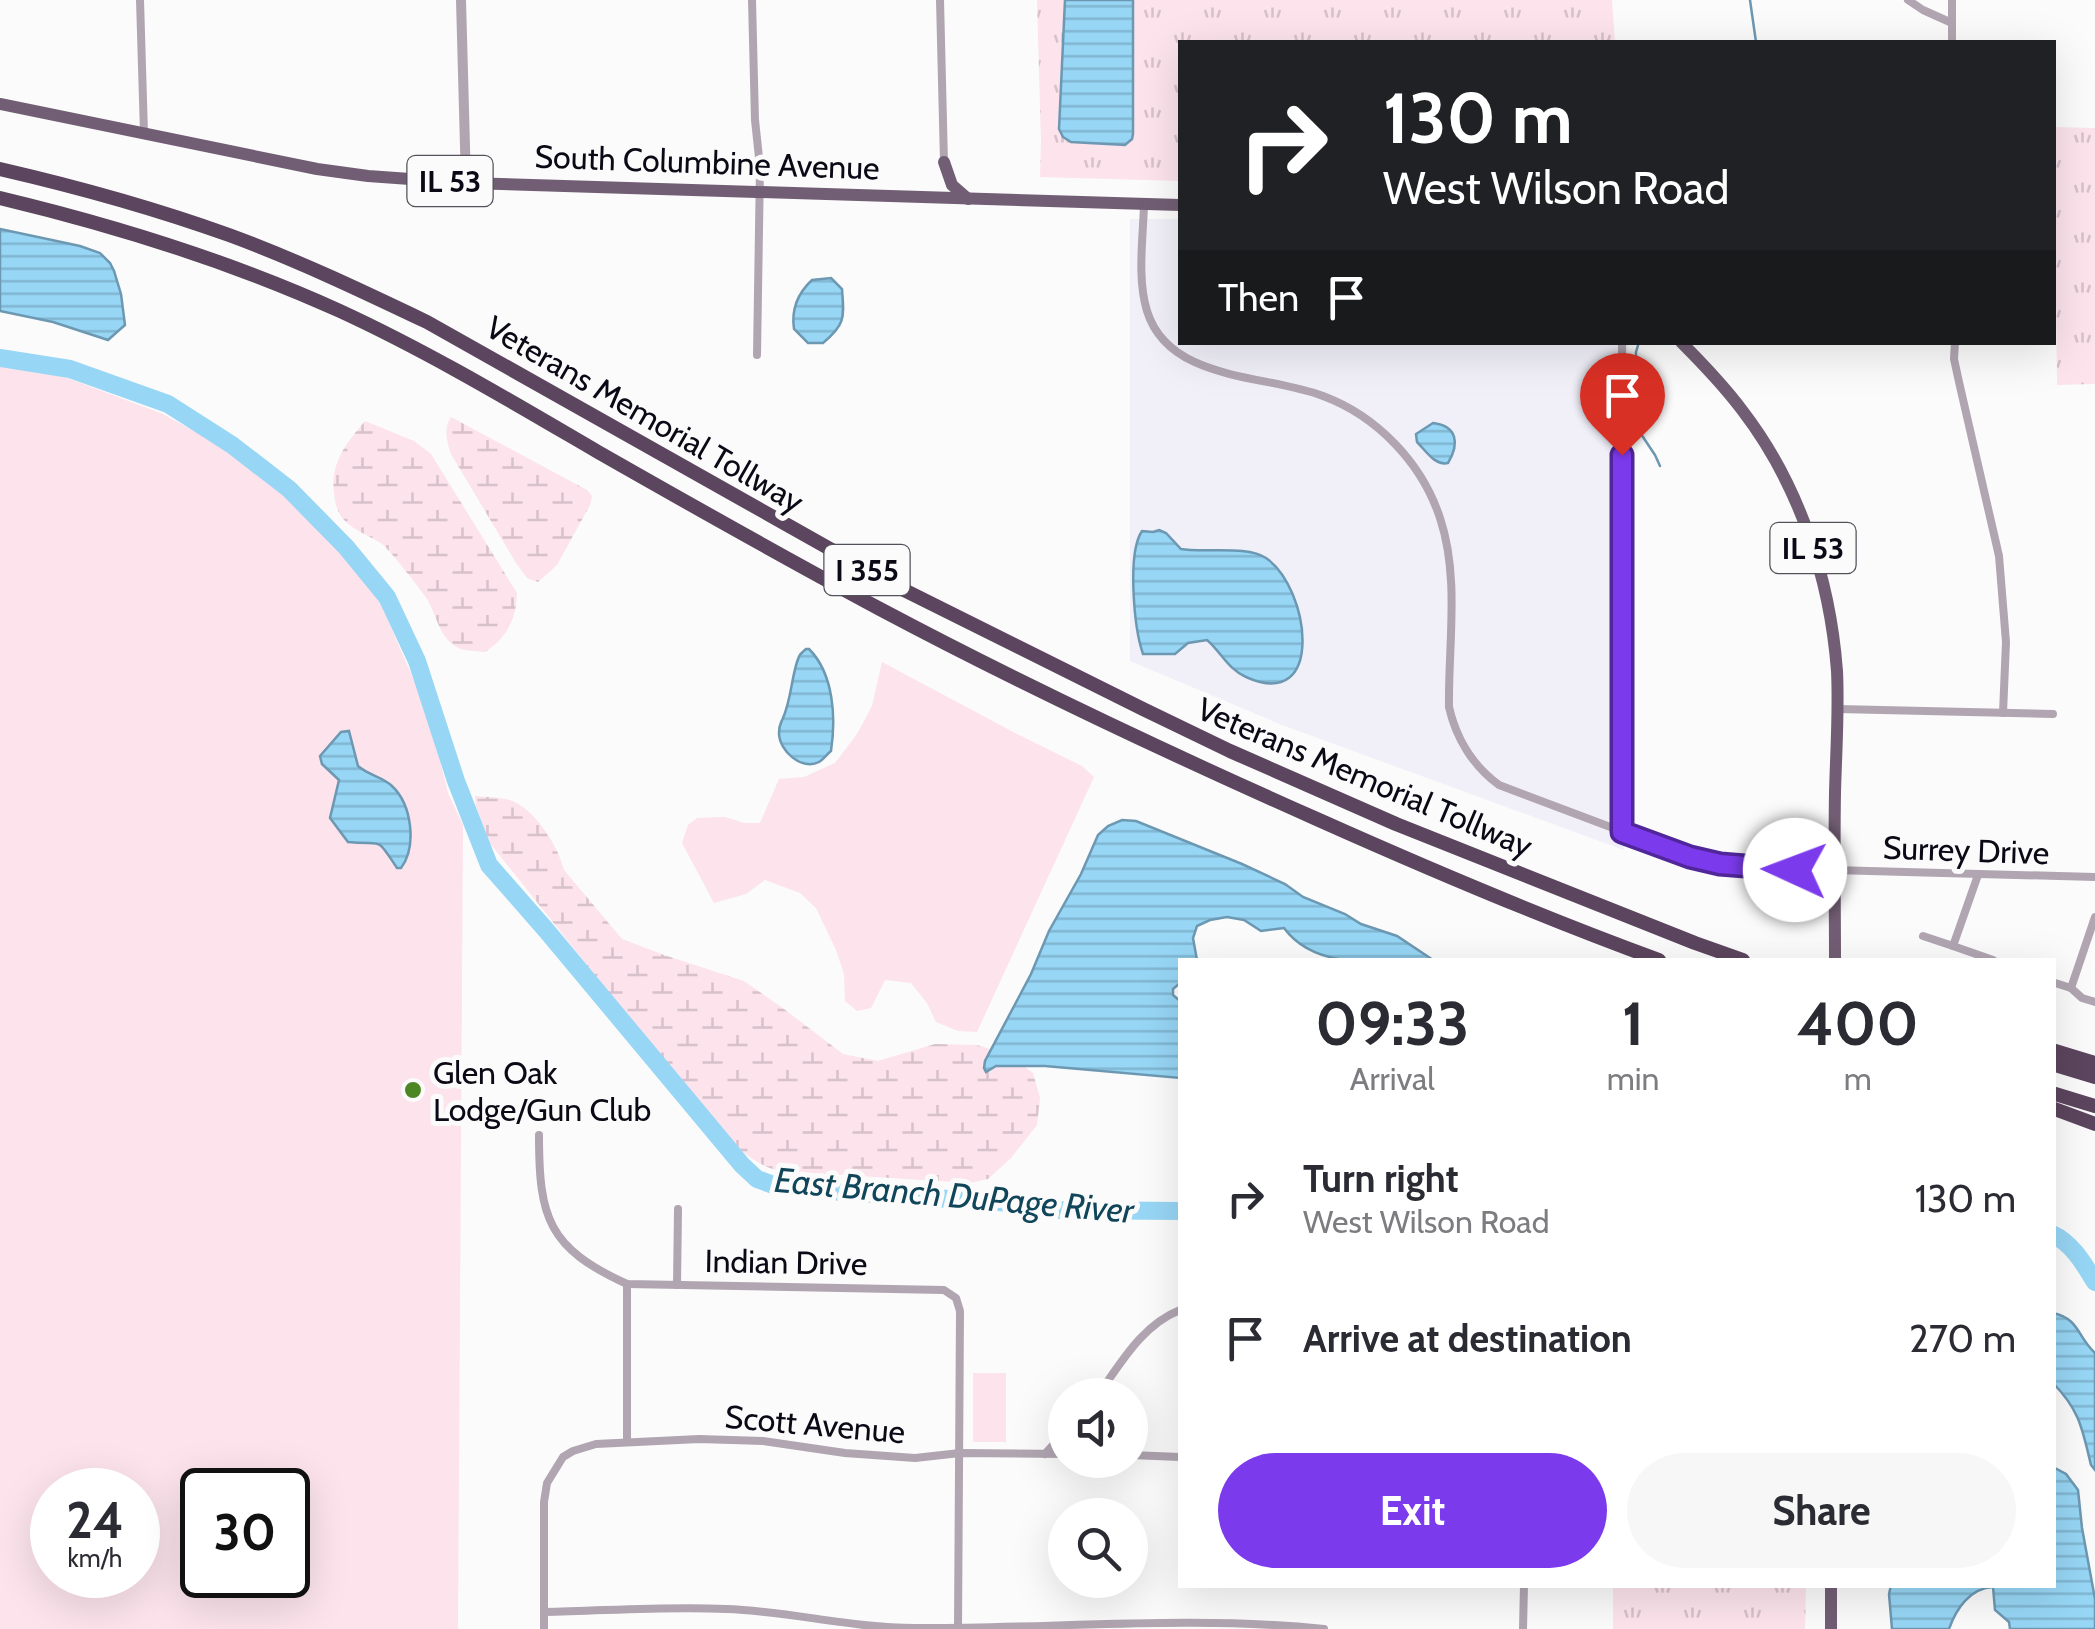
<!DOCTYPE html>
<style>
:root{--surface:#fff;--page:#f7f7f7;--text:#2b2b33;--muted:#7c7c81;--accent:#7c3aed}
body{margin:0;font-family:Cabin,sans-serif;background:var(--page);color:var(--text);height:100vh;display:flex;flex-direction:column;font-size:38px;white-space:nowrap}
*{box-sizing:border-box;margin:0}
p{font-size:32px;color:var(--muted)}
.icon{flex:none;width:55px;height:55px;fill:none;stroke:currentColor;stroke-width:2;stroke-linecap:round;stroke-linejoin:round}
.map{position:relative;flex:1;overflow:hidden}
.drawer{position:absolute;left:1178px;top:958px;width:878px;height:630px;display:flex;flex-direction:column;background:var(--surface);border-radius:0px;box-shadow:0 10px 40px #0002}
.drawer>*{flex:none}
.top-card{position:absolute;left:1178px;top:40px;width:878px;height:305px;border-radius:0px;box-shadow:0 10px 40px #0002;background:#202124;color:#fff;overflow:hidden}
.tools{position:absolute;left:1048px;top:1378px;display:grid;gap:20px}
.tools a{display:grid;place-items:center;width:100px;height:100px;border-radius:50%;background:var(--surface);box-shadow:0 10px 40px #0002;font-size:50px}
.speed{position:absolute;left:30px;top:1468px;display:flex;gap:20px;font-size:50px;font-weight:700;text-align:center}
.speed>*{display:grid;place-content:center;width:130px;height:130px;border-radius:50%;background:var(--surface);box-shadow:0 10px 40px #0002;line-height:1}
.speed small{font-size:25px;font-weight:400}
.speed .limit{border:5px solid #111;border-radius:15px;background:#fff;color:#111}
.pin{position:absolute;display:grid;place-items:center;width:85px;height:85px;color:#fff;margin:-102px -42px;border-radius:50% 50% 50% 0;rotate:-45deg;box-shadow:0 0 10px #0007}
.pin .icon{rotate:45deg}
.me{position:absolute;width:110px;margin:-55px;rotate:272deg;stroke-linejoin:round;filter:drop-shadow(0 0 8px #0008)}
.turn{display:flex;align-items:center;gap:35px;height:210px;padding:0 40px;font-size:45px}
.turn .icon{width:130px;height:130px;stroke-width:2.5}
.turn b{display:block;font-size:70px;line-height:85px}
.then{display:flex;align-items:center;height:95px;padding:0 40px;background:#0003;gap:20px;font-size:38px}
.eta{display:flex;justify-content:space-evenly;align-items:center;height:170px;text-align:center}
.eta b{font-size:60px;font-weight:800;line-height:70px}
.button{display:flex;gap:20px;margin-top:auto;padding:20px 40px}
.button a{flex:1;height:115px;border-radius:60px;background:var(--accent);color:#fff;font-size:40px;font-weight:800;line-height:115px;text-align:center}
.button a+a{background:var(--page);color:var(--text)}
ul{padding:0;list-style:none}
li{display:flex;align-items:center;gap:30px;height:140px;padding:0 40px}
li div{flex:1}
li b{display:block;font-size:38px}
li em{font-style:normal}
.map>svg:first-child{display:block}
.built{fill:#f1f0f9}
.grass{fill:#fce3ec;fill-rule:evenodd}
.wetland{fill:url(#wetland-marsh)}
.park{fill:url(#park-tufts)}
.water{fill:url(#water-rules);stroke:#6d98b2;stroke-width:2.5}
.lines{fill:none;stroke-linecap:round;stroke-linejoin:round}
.stream{stroke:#6d98b2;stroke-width:2.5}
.river{stroke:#97d6f5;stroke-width:18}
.minor{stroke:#b0a5b1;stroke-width:8}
.tertiary{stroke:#b0a5b1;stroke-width:10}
.primary{stroke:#725e74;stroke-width:12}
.motorway{stroke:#5c455e;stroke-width:14}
.route-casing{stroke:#51269a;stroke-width:25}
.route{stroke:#7c3aed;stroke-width:18}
.poi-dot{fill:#4d8723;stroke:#fbfbfb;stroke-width:4}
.labels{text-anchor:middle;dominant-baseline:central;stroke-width:10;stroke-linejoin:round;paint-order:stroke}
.shield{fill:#fbfbfb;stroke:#53525a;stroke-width:2.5}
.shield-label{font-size:30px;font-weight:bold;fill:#0b0915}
.street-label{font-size:32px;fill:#0b0915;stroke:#fbfbfb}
.poi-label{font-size:32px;fill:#0b0915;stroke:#fbfbfb;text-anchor:start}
.water-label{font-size:35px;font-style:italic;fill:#10455a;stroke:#fbfbfb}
</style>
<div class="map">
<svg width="2095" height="1629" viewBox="0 0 2095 1629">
<defs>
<pattern id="wetland-marsh" width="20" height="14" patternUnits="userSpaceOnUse" patternTransform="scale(2.5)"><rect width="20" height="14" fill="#fce3ec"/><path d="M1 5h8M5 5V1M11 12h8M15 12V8" fill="none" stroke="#d7c1ca"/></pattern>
<pattern id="park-tufts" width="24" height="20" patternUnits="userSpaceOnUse" patternTransform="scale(2.5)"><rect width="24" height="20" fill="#fce3ec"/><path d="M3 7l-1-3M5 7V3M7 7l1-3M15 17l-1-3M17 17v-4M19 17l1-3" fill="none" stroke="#d7c1ca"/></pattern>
<pattern id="water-rules" width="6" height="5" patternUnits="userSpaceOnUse" patternTransform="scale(2.5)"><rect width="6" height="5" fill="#97d6f5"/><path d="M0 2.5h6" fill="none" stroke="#81b6d1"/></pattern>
</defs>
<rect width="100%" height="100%" fill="#fbfbfb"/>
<path class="built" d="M1130,219h50v123l448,1 -4,507 -342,-125 -152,-64z"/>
<g class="grass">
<path d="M0,361l46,9 117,44 40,22 56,36 40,35 59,63 14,18 11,21 45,104 20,80 15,32 -5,804h-458zM52,1490h86v85h-86zM202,1490h86v85h-86z"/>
<path d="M882,662l133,71 67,33 12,11 -117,255 -19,-1 -22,-9 -9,-19 -16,-20 -26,-3 -14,28 -14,3 -12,-10 -1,-27 -8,-24 -20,-42 -16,-15 -35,-13 -19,14 -32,9 -32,-60 6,-18 9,-7 28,-1 19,6h16l19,-44 25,-2 31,-14 22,-29 15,-28z"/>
<rect x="973" y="1373" width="33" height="69"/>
</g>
<g class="wetland">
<path d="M451,417l136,73 5,6 -2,9 -33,60 -19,17 -11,-4 -11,-15 -65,-109c-4,-12 -8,-25 0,-37z"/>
<path d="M365,421l49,20 17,13 86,139c-1,26 -10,45 -32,59 -7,-1 -17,-1 -24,-3 -21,-8 -24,-33 -34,-50 -5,-8 -38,-50 -45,-55 -17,-12 -40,-16 -46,-39 -9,-38 7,-58 29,-84z"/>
<path d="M475,796c11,1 24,1 34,4 24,6 50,47 55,70l58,69 42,16 80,26 40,28 59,45 35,7 57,-17 42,1 32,10 24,18 7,25 -3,27 -26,33 -23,21 -18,4 -159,-10c-57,7 -84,-38 -119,-76l-203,-255 -13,-36z"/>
</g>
<g class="park">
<path d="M1037,0h575l3,42h-435v139l-140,-4 1,-35z"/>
<path d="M2054,127l41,1v256l-38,1z"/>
<path d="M1613,1585h193l-1,44h-192z"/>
</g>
<g class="water">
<path d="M1065,0h68v134l-1,5 -7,6 -54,-3 -8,-5 -4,-8z"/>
<path d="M0,229l80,17 20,7 10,10 4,8 7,23 4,31 -17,15 -55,-18 -53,-11z"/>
<path d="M831,278l11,11c2,28 4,35 -19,54h-15l-14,-14c-3,-20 4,-36 18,-49z"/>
<path d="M1433,423c24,3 27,20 15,40 -13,3 -22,-12 -31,-21l-1,-8z"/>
<path d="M1159,530l7,3 15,16c23,4 67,-4 85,9 44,30 60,155 -20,119 -18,-8 -25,-25 -39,-37l-19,3 -13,11h-32c-9,-26 -16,-101 -1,-123l11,1z"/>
<path d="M806,649h3c25,25 27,69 22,102 -4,3 -7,8 -12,11 -17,9 -40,-11 -40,-29 0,-8 1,-8 4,-15 8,-18 8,-37 14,-56 3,-8 2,-7 9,-13z"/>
<path d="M349,731l9,35c10,9 25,11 34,20 20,19 25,60 9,82h-4c-22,-33 -12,-22 -49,-26l-18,-24 9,-38 -17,-16 -2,-8 21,-24z"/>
<path d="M1122,820l14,1 106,43 43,20 18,13 42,17 16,10 36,12 36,24c-48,0 -116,13 -149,-32l-23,3 -17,-11 -17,-3 -17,3 -13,6 -4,12 4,22h-17v23l-7,6v6l7,6v77l-135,-12h-49l-10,6 -2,-4 1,-7 46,-87 18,-43 32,-57 17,-39 10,-9z"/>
<path d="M2053,1313c27,6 24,24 42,40v117l-4,-5c-9,-37 -11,-54 -38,-82z"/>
<path d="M2053,1467l13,7 12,16 4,38 13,71v30h-85l-1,-7 -14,-12 -2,-23c-23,1 -37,22 -44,42h-57l-3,-35 2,-9h161z"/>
</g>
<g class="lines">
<g class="stream">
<path d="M1750,0l6,42"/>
<path d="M1639,342l-3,10 -1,73 20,30 5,11"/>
</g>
<g class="river">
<path d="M0,358l70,11 98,35 64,41 57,44 57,58 41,50 30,64 39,120 33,84 57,65 196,235 15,14 22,8 144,11 61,2 76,10 120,1"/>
<path d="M2052,1234c20,9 32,30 43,48"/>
</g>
<g class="minor">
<path d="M140,0l4,133"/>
<path d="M752,0l3,120 5,47 -3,188"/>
<path d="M940,0l4,162"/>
<path d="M1908,0l15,10 29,13"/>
<path d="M1952,0v42"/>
<path d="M1144,205c-1,33 -7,74 3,106 22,71 119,63 176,85 54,20 99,67 117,122 20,60 8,127 9,189 7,31 24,59 50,78l191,72 30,7 35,4 340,9"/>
<path d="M1622,342v489"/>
<path d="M1955,342l-1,17 5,23 40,174 7,86 -3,71"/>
<path d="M1838,709l215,5"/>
<path d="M1978,875l-25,71 40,14"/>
<path d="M1923,936l30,10"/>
<path d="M2052,982l19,6 11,10 13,4"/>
<path d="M2071,988l24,-71"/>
<path d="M539,1135c0,83 9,113 88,149l317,6 12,8 4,13 -2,318"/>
<path d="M627,1284v157"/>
<path d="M677,1285l1,-76"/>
<path d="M1098,1395c23,-32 44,-70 82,-85"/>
<path d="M1045,1454l20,-22"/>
<path d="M1130,1455l50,2"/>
<path d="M544,1612c61,-1 122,-6 182,-3 63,2 125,19 189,19 136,1 272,-13 409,1"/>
<path d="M544,1629v-127l3,-19 16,-26 10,-6 23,-7 103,-5 64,2 82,12 70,5 45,-5 105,1"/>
<path d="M1523,1629l1,-44"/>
</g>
<path class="tertiary" d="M461,0l5,183"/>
<g class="primary">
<path d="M0,104l317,65 51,7 98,7 714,22"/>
<path d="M944,162l8,23 16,14"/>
<path d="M1681,342c22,22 43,44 61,68 57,74 88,168 95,261 2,41 -1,81 -2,122 -1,55 0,111 0,167"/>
<path d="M1831,1629v-44"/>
</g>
<g class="motorway">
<path d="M0,169c78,18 154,39 229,66 68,25 133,56 198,87l467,263 249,124 87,42 166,73 299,119 48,17"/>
<path d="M0,198c117,28 230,63 340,113 89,41 174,92 258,141 93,53 187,106 282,157 143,76 290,145 439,211 112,50 225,98 340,140"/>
<path d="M2052,1050l43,13"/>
<path d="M2052,1064l43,13"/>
<path d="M2052,1093l43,13"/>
<path d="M2052,1108l43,16"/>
</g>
</g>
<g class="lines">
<defs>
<path id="route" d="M1622,455v377l68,25 30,7 75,6"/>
</defs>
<use href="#route" class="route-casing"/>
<use href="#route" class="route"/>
</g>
<circle class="poi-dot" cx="413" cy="1090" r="10"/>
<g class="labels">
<g class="shield">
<rect x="407.5" y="156" width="85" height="50" rx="8"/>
<rect x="1770.5" y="523" width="85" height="50" rx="8"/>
<rect x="824.5" y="545" width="85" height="50" rx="8"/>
</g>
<g class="shield-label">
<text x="450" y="181">IL 53</text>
<text x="1813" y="548">IL 53</text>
<text x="867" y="570">I 355</text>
</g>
<g class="street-label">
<text transform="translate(707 162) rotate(2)">South Columbine Avenue</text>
<text transform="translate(645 414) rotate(30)">Veterans Memorial Tollway</text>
<text transform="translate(1365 777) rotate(23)">Veterans Memorial Tollway</text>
<text transform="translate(1966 850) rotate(2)">Surrey Drive</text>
<text transform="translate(786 1262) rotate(1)">Indian Drive</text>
<text transform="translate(815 1424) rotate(5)">Scott Avenue</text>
</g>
<g class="poi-label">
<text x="433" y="1072">Glen Oak<tspan x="433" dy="37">Lodge/Gun Club</tspan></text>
</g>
<g class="water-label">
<text transform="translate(954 1195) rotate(5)">East Branch DuPage River</text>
</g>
</g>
</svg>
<div class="tools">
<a><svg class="icon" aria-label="sound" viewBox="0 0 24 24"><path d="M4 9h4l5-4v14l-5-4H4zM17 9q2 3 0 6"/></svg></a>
<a><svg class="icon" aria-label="search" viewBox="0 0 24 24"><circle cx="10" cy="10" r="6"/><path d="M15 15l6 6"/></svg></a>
</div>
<div class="speed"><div>24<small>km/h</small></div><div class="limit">30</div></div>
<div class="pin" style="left:1622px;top:455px;background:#d93025"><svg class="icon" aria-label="arrive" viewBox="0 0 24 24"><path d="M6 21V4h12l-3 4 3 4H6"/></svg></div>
<svg class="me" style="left:1795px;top:870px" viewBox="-20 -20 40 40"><circle r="19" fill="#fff"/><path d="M0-13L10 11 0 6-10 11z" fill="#7c3aed"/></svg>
<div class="top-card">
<div class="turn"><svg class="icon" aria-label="right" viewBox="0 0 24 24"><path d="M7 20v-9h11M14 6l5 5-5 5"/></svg><div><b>130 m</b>West Wilson Road</div></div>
<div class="then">Then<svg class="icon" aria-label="arrive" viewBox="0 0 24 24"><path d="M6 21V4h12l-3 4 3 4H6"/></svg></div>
</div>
<section class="drawer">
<div class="eta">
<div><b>09:33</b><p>Arrival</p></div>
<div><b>1</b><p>min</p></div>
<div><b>400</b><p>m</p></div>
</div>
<ul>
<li><svg class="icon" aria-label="right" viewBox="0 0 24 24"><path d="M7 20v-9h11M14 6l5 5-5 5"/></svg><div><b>Turn right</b><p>West Wilson Road</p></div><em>130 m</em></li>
<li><svg class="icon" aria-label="arrive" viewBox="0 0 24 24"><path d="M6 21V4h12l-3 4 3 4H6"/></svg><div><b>Arrive at destination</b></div><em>270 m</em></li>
</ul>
<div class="button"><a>Exit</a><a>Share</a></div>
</section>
</div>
